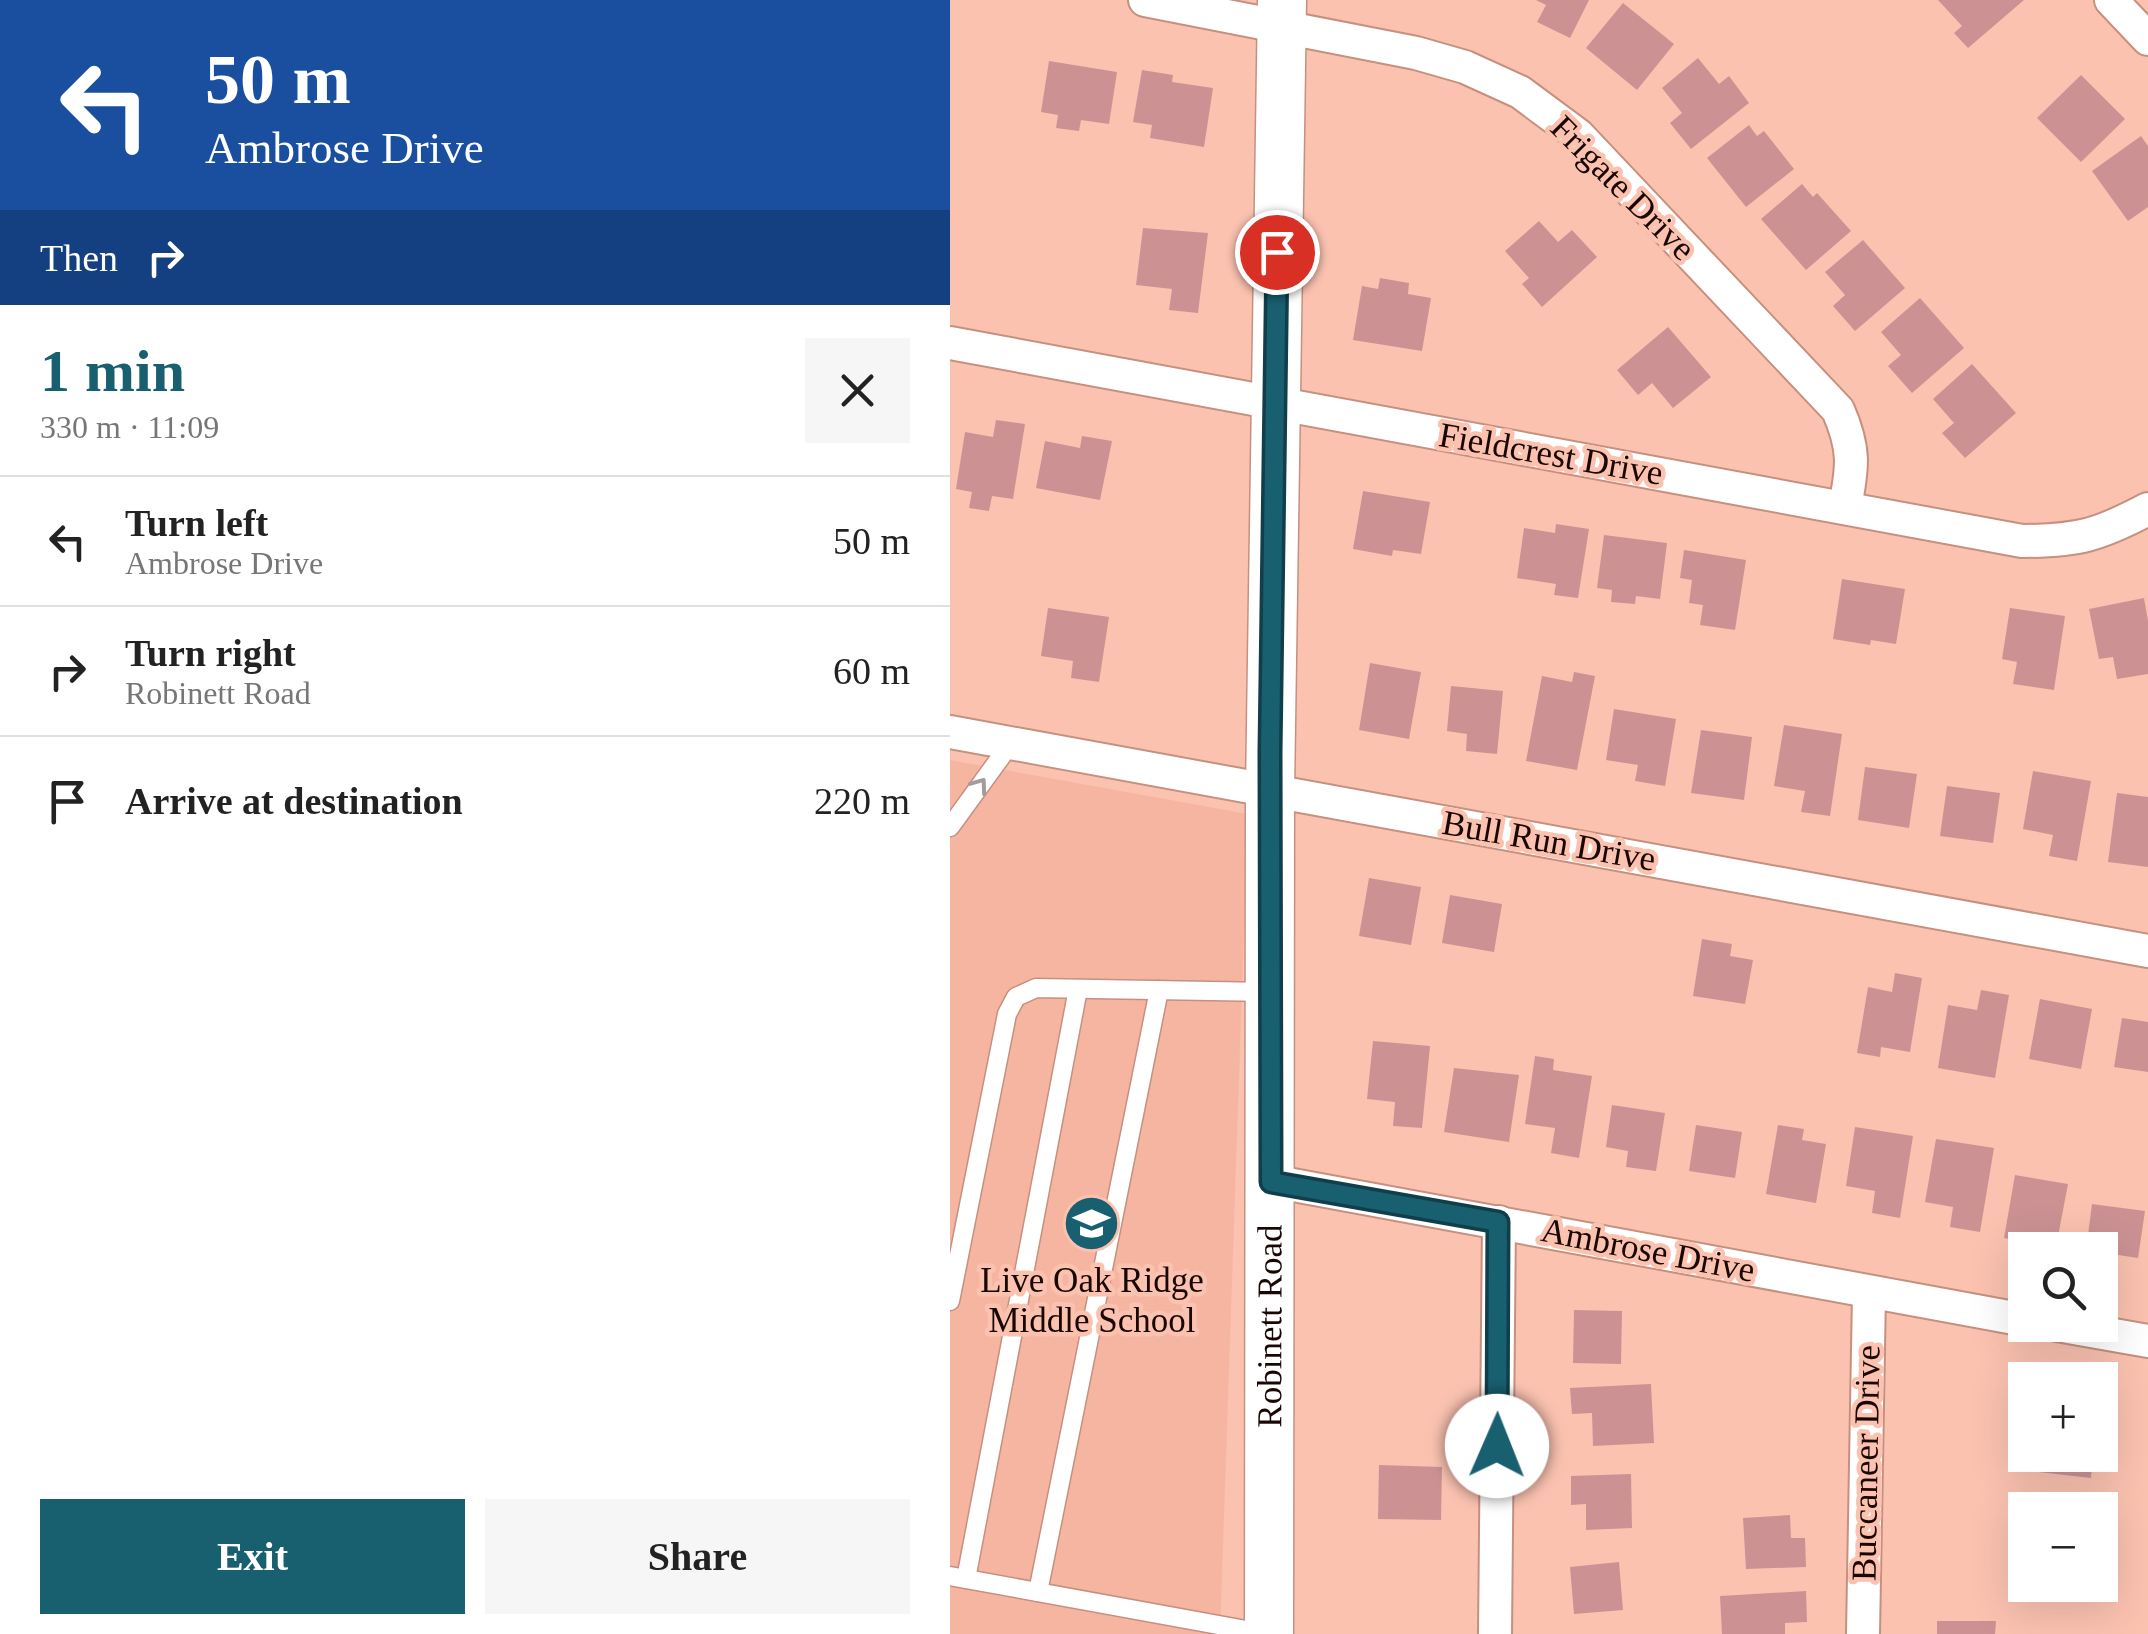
<!DOCTYPE html>
<meta charset="utf-8">
<style>
:root{--surface:#fff;--page:#f6f6f6;--text:#222;--muted:#767676;--line:#e0e0e0;--accent:#185f70}
body{margin:0;font-family:"Times New Roman",serif;background:var(--page);color:var(--text);height:100vh;display:flex;flex-direction:column;font-size:38px;white-space:nowrap}
*{box-sizing:border-box;margin:0}
p{font-size:32px;color:var(--muted)}
.icon{flex:none;width:55px;height:55px;fill:none;stroke:currentColor;stroke-width:2;stroke-linecap:round;stroke-linejoin:round}
.map{position:relative;flex:1;overflow:hidden}
.details{display:flex;flex-direction:column;background:var(--surface);width:950px}
.details>*{flex:none}
.top-card{background:#1a4fa0;color:#fff;overflow:hidden}
.controls{position:absolute;left:1058px;top:1232px;display:grid;gap:20px}
.controls a{display:grid;place-items:center;width:110px;height:110px;border-radius:0px;background:var(--surface);box-shadow:0 10px 40px #0002;font-size:50px}
.pin{position:absolute;display:grid;place-items:center;width:85px;height:85px;color:#fff;margin:-42px;border:5px solid #fff;border-radius:50%;box-shadow:0 2px 10px #0007}
.me{position:absolute;width:110px;margin:-55px;rotate:1deg;stroke-linejoin:round;filter:drop-shadow(0 0 8px #0008)}
.turn{display:flex;align-items:center;gap:35px;height:210px;padding:0 40px;font-size:45px}
.turn .icon{width:130px;height:130px;stroke-width:2.5}
.turn b{display:block;font-size:70px;line-height:85px}
.then{display:flex;align-items:center;height:95px;padding:0 40px;background:#0003;gap:20px;font-size:38px}
.round{display:grid;place-items:center;flex:none;width:105px;height:105px;border-radius:0px;background:var(--page)}
.summary{display:flex;align-items:center;justify-content:space-between;height:170px;padding:0 40px}
h1{font-size:60px;font-weight:800;line-height:75px;color:var(--accent)}
.button{display:flex;gap:20px;margin-top:auto;padding:20px 40px}
.button a{flex:1;height:115px;border-radius:0px;background:var(--accent);color:#fff;font-size:40px;font-weight:800;line-height:115px;text-align:center}
.button a+a{background:var(--page);color:var(--text)}
ul{padding:0;list-style:none}
li{display:flex;align-items:center;gap:30px;height:130px;padding:0 40px;border-top:2px solid var(--line)}
li div{flex:1}
li b{display:block;font-size:38px}
li em{font-style:normal}
main{display:flex;flex:1;min-height:0}
.map>svg:first-child{display:block}
.built{fill:#f6b5a1}
.building{fill:#cc9293}
.lines{fill:none;stroke-linecap:round;stroke-linejoin:round}
.lane-casing{stroke:#c6907f;stroke-width:21}
.street-casing{stroke:#c6907f;stroke-width:36}
.secondary-casing{stroke:#c6907f;stroke-width:51}
.lane{stroke:#fff;stroke-width:18}
.street{stroke:#fff;stroke-width:32}
.secondary{stroke:#fff;stroke-width:48}
.oneway{stroke:#a39c9a}
.route-casing{stroke:#103e49;stroke-width:25}
.route{stroke:#185f70;stroke-width:18}
.labels{text-anchor:middle;dominant-baseline:central;stroke-width:9;stroke-linejoin:round;paint-order:stroke}
.street-label{font-size:35px;fill:#190703;stroke:#fbc2b0}
.poi-label{font-size:35px;fill:#190703;stroke:#fbc2b0}
</style>
<main>
<section class="details">
<div class="top-card">
<div class="turn"><svg class="icon" aria-label="left" viewBox="0 0 24 24"><path d="M17 20v-9H6M10 6l-5 5 5 5"/></svg><div><b>50 m</b>Ambrose Drive</div></div>
<div class="then">Then<svg class="icon" aria-label="right" viewBox="0 0 24 24"><path d="M7 20v-9h11M14 6l5 5-5 5"/></svg></div>
</div>
<div class="summary"><div><h1>1 min</h1><p>330 m · 11:09</p></div><a class="round"><svg class="icon" aria-label="close" viewBox="0 0 24 24"><path d="M6 6l12 12M18 6L6 18"/></svg></a></div>
<ul>
<li><svg class="icon" aria-label="left" viewBox="0 0 24 24"><path d="M17 20v-9H6M10 6l-5 5 5 5"/></svg><div><b>Turn left</b><p>Ambrose Drive</p></div><em>50 m</em></li>
<li><svg class="icon" aria-label="right" viewBox="0 0 24 24"><path d="M7 20v-9h11M14 6l5 5-5 5"/></svg><div><b>Turn right</b><p>Robinett Road</p></div><em>60 m</em></li>
<li><svg class="icon" aria-label="arrive" viewBox="0 0 24 24"><path d="M6 21V4h12l-3 4 3 4H6"/></svg><div><b>Arrive at destination</b></div><em>220 m</em></li>
</ul>
<div class="button"><a>Exit</a><a>Share</a></div>
</section>
<div class="map">
<svg width="1198" height="1634" viewBox="0 0 1198 1634">
<rect width="100%" height="100%" fill="#fbc2b0"/>
<path class="built" d="M0,760l298,54 -28,820h-270z"/>
<g class="building">
<path d="M586,0h53l-19,38 -33,-16 9,-17z"/>
<path d="M988,0h86l-56,48 -14,-15 8,-7z"/>
<path d="M673,3l51,41 -37,46 -51,-42z"/>
<path d="M748,58l21,26 10,-8 20,27 -58,46 -21,-26 12,-10 -20,-25z"/>
<path d="M99,61l68,11 -8,52 -28,-4 -2,11 -23,-3 2,-13 -17,-3z"/>
<path d="M192,70l31,5 -1,7 41,6 -9,59 -54,-9 2,-13 -19,-3z"/>
<path d="M1131,75l44,44 -44,43 -44,-44z"/>
<path d="M799,125l8,11 7,-5 30,38 -48,38 -39,-49z"/>
<path d="M1191,136l7,10v61l-20,14 -36,-50z"/>
<path d="M852,184l11,13 4,-4 34,38 -45,39 -45,-51z"/>
<path d="M589,221l19,21 14,-12 25,27 -55,50 -20,-23 7,-6 -24,-27z"/>
<path d="M193,228l65,5 -10,80 -29,-3 3,-21 -36,-4z"/>
<path d="M913,240l42,48 -50,43 -22,-25 12,-11 -20,-23z"/>
<path d="M430,278l29,5 -1,11 23,4 -9,53 -69,-11 9,-54 16,3z"/>
<path d="M970,298l44,50 -52,45 -24,-27 13,-11 -20,-23z"/>
<path d="M718,327l43,50 -38,31 -21,-25 -14,12 -21,-25z"/>
<path d="M1022,364l44,49 -51,45 -23,-25 12,-10 -21,-24z"/>
<path d="M46,420l29,4 -12,75 -21,-3 -3,15 -20,-3 3,-16 -16,-3 9,-57 28,5z"/>
<path d="M132,436l30,5 -12,59 -64,-12 9,-47 35,7z"/>
<path d="M413,491l67,11 -9,52 -28,-4 -1,6 -39,-7z"/>
<path d="M606,524l33,5 -11,69 -24,-3 2,-11 -39,-6 7,-50 31,5z"/>
<path d="M654,535l63,8 -7,56 -24,-3 -1,8 -24,-2 1,-12 -15,-2z"/>
<path d="M734,550l62,10 -11,70 -35,-5 3,-20 -14,-2 3,-23 -12,-2z"/>
<path d="M892,579l63,10 -9,55 -25,-4 -1,5 -37,-6z"/>
<path d="M1194,598l4,23v53l-31,5 -4,-22 -14,2 -10,-50z"/>
<path d="M98,608l61,9 -10,65 -28,-4 2,-17 -32,-5z"/>
<path d="M1060,608l55,8 -11,74 -41,-6 4,-22 -15,-3z"/>
<path d="M420,663l51,9 -12,67 -50,-9z"/>
<path d="M624,672l21,4 -18,94 -51,-9 16,-85 30,6z"/>
<path d="M501,686l52,5 -6,63 -31,-3 1,-17 -20,-3z"/>
<path d="M664,709l62,10 -11,67 -30,-5 3,-16 -32,-5z"/>
<path d="M834,725l58,9 -12,82 -29,-4 4,-21 -31,-5z"/>
<path d="M751,730l51,7 -8,63 -53,-7z"/>
<path d="M915,767l52,7 -8,54 -51,-8z"/>
<path d="M1083,771l58,10 -14,80 -28,-5 4,-21 -30,-6z"/>
<path d="M997,786l53,7 -7,50 -53,-7z"/>
<path d="M1167,793l31,4v70l-40,-5z"/>
<path d="M419,878l52,9 -10,58 -52,-9z"/>
<path d="M500,895l52,9 -8,48 -52,-9z"/>
<path d="M752,939l30,5 -2,12 23,4 -8,44 -52,-8z"/>
<path d="M945,973l27,5 -12,74 -29,-5 -1,10 -23,-4 11,-66 24,5z"/>
<path d="M1031,990l28,5 -14,83 -57,-10 10,-63 29,5z"/>
<path d="M1090,999l52,10 -11,60 -52,-10z"/>
<path d="M1172,1018l26,4v50l-34,-5z"/>
<path d="M423,1041l57,5 -8,82 -29,-2 2,-24 -28,-3z"/>
<path d="M585,1056l19,3 -1,11 39,6 -13,82 -28,-5 4,-25 -30,-4z"/>
<path d="M504,1068l65,7 -10,67 -65,-10z"/>
<path d="M662,1105l53,8 -9,58 -30,-4 2,-16 -22,-4z"/>
<path d="M746,1125l46,7 -7,46 -46,-7z"/>
<path d="M828,1125l26,4 -2,11 24,4 -10,59 -50,-9z"/>
<path d="M905,1127l58,9 -13,82 -28,-5 3,-22 -29,-5z"/>
<path d="M986,1139l58,9 -14,84 -30,-5 3,-20 -28,-5z"/>
<path d="M1065,1175l53,9 -12,63 -52,-9z"/>
<path d="M1142,1204l53,7 -7,47 -52,-8z"/>
<path d="M624,1310l48,1 -1,53 -48,-1z"/>
<path d="M701,1384l3,59 -61,3 -1,-33 -20,1 -2,-26z"/>
<path d="M1082,1455h61l-2,23 -61,-7z"/>
<path d="M429,1465l63,2 -1,53 -63,-1z"/>
<path d="M681,1474l1,54 -46,2v-26l-15,1v-29z"/>
<path d="M840,1515l1,23h14l1,29 -60,2 -3,-51z"/>
<path d="M669,1562l4,48 -49,4 -4,-47z"/>
<path d="M856,1591l1,31 -22,1v11h-63l-2,-38z"/>
<path d="M987,1621h59l-1,13h-58z"/>
</g>
<g class="lines">
<defs>
<g id="lane">
<path d="M0,827l61,-84"/>
<path d="M0,1301l57,-287 9,-17 20,-9 234,4"/>
<path d="M0,1576l318,58"/>
<path d="M16,1579l112,-590"/>
<path d="M88,1592l121,-602"/>
</g>
<g id="street">
<path d="M195,0l271,53 49,14 55,25 58,43 260,275c17,39 15,56 7,97"/>
<path d="M1161,0l37,39"/>
<path d="M0,343l1072,198c56,0 77,-6 126,-32"/>
<path d="M0,732l1198,219"/>
<path d="M321,1181l754,139"/>
<path d="M1107,1325l91,16"/>
<path d="M545,1634l4,-412"/>
<path d="M913,1634l6,-341"/>
</g>
<g id="secondary">
<path id="s1" d="M319,1634l1,-843 12,-791"/>
</g>
</defs>
<use href="#lane" class="lane-casing"/>
<use href="#street" class="street-casing"/>
<use href="#secondary" class="secondary-casing"/>
<use href="#lane" class="lane"/>
<use href="#street" class="street"/>
<use href="#secondary" class="secondary"/>
</g>
<defs><path id="oneway-chevron" d="M-2-3.5L2.5 0L-2 3.5" fill="none" stroke-width="1.6" stroke-linecap="round" stroke-linejoin="round" transform="scale(2.5)"/></defs>
<use class="oneway" href="#oneway-chevron" transform="translate(30 785) rotate(-54)"/>
<g class="lines">
<defs>
<path id="route" d="M327,252l-7,500 1,430 227,40 -1,224"/>
</defs>
<use href="#route" class="route-casing"/>
<use href="#route" class="route"/>
</g>
<defs>
<symbol id="school-disc" viewBox="-11 -11 22 22"><circle r="9.5" fill="#185f70" stroke="#fbc2b0"/><path d="M0-5L7-2L0 1L-7-2ZM-4 1L0 2.5L4 1V4Q0 6-4 4Z" fill="#fff"/></symbol>
</defs>
<g fill-rule="evenodd">
<use href="#school-disc" x="110" y="1192" width="63" height="63"/>
</g>
<g class="labels">
<g class="street-label">
<text transform="translate(673 188) rotate(45)">Frigate Drive</text>
<text transform="translate(601 454) rotate(10)">Fieldcrest Drive</text>
<text transform="translate(599 841) rotate(10)">Bull Run Drive</text>
<text transform="translate(698 1250) rotate(11)">Ambrose Drive</text>
<text stroke="none"><textPath href="#s1" startOffset="308">Robinett Road</textPath></text>
<text transform="translate(916 1463) rotate(-89)">Buccaneer Drive</text>
</g>
<g class="poi-label">
<text x="142" y="1280">Live Oak Ridge<tspan x="142" dy="40">Middle School</tspan></text>
</g>
</g>
</svg>
<div class="controls">
<a><svg class="icon" aria-label="search" viewBox="0 0 24 24"><circle cx="10" cy="10" r="6"/><path d="M15 15l6 6"/></svg></a>
<a>+</a>
<a>−</a>
</div>
<div class="pin" style="left:327px;top:252px;background:#d93025"><svg class="icon" aria-label="arrive" viewBox="0 0 24 24"><path d="M6 21V4h12l-3 4 3 4H6"/></svg></div>
<svg class="me" style="left:547px;top:1446px" viewBox="-20 -20 40 40"><circle r="19" fill="#fff"/><path d="M0-13L10 11 0 6-10 11z" fill="#185f70"/></svg>
</div>
</main>
